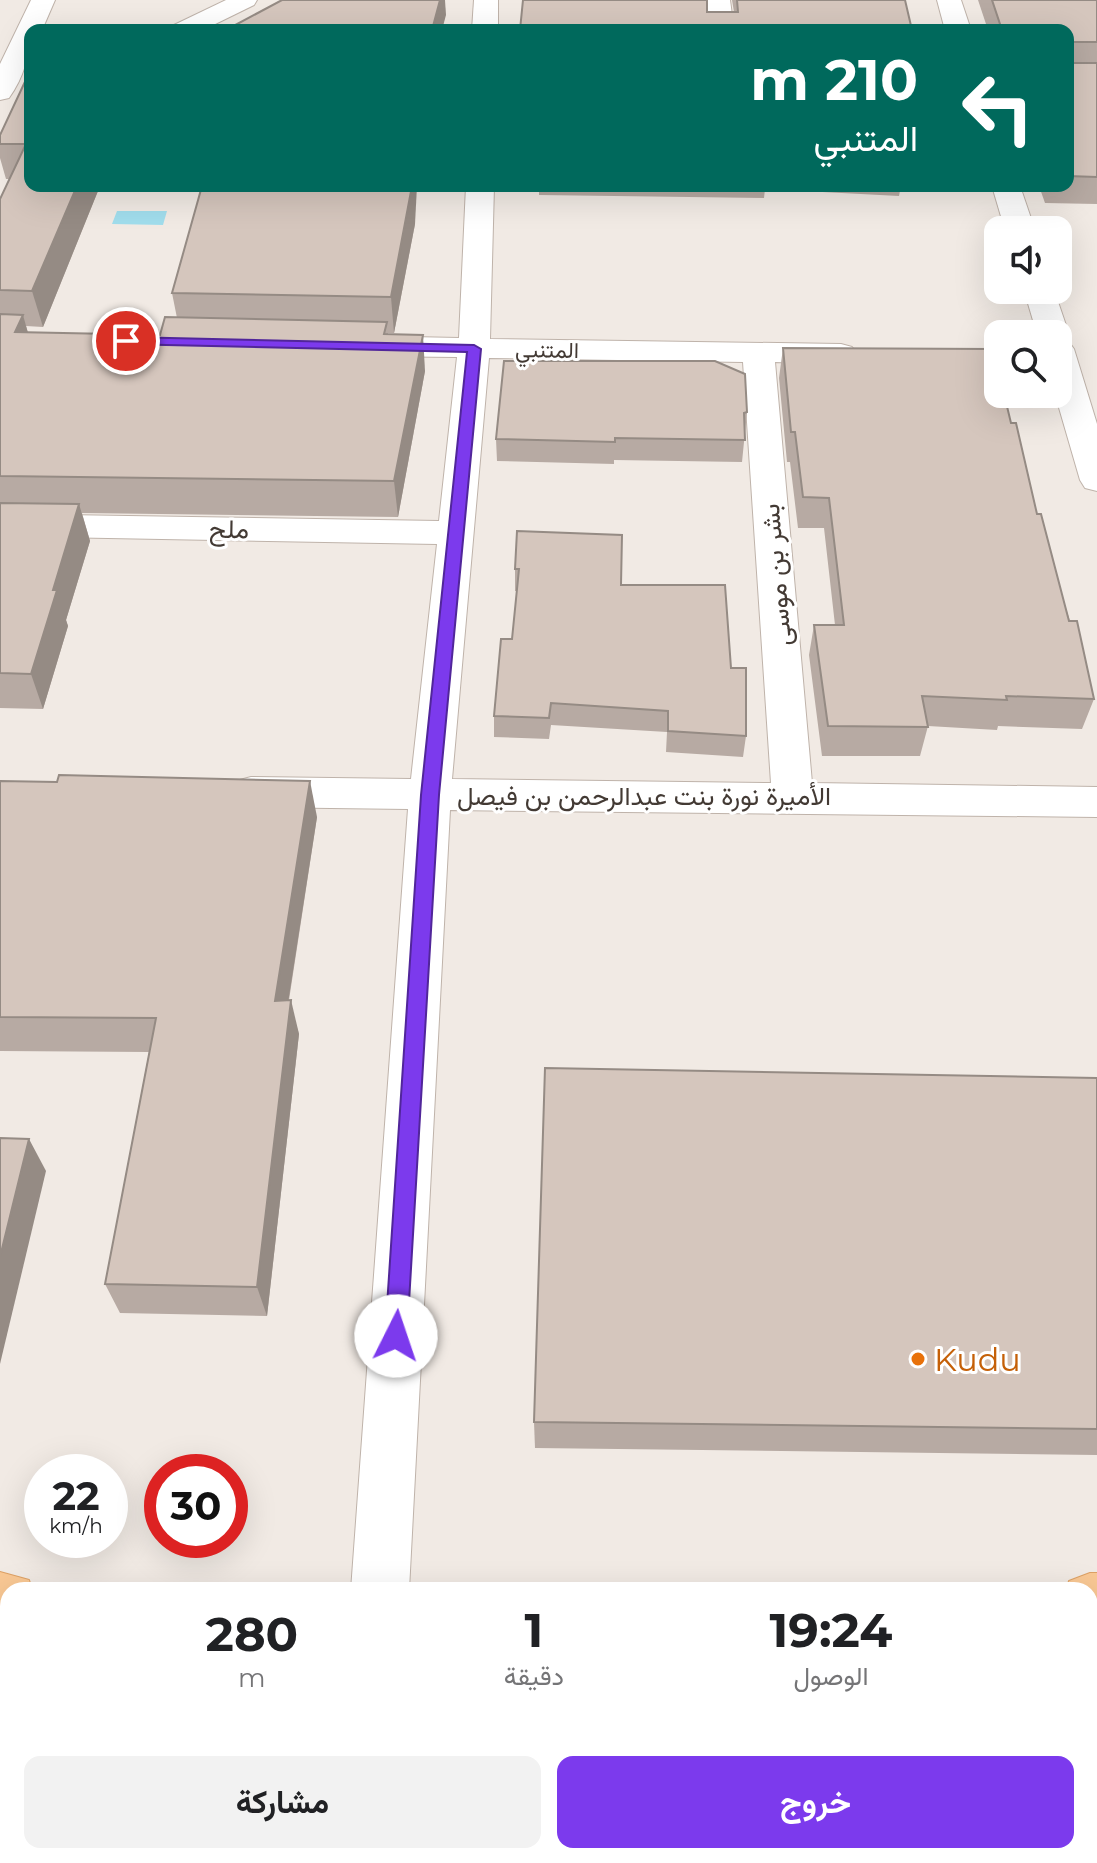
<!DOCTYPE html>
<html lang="ar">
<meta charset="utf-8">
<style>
:root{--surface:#fff;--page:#f2f2f2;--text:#202124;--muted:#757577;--accent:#7c3aed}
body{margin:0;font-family:Montserrat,Vazirmatn,sans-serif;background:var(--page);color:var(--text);direction:rtl;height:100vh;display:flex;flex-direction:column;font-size:30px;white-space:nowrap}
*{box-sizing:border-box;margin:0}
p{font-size:26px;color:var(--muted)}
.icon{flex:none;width:44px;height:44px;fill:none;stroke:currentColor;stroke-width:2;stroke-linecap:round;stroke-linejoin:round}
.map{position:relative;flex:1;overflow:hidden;direction:ltr}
.side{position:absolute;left:0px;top:1582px;width:1098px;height:282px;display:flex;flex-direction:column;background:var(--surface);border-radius:24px 24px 0 0;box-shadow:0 8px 32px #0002;direction:rtl}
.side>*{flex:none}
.banner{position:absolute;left:24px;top:24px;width:1050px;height:168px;border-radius:16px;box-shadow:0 8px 32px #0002;direction:rtl;background:#00695c;color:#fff;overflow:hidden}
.controls{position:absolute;left:984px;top:216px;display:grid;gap:16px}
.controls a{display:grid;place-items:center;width:88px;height:88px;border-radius:16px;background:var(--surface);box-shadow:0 8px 32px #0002;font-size:40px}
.speed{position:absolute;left:24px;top:1454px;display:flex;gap:16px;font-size:40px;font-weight:700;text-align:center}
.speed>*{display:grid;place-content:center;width:104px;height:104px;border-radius:50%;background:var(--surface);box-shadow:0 8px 32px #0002;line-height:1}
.speed small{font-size:20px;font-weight:400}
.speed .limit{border:12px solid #d22;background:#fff;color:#111}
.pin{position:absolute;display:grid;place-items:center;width:68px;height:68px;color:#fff;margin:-34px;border:4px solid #fff;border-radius:50%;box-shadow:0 2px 8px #0007}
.me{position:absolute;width:88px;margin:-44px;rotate:4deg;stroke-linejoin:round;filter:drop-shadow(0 0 6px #0008)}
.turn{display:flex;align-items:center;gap:28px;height:168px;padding:0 24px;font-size:36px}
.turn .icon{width:104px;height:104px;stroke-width:2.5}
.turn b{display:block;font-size:56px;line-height:68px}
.eta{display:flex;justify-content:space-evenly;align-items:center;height:136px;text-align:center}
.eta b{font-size:48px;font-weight:700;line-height:56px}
.primary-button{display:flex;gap:16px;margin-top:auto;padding:16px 24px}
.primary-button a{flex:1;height:92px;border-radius:16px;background:var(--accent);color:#fff;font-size:32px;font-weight:700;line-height:92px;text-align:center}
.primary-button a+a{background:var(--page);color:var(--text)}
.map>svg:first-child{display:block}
.water{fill:#a1ddec}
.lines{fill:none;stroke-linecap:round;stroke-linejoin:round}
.minor-casing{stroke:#bfb3aa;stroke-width:2}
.major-casing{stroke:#dda165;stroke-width:2}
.minor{fill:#fff;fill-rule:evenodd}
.major{fill:#f9c894;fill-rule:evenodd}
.wall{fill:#b7aaa3}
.shaded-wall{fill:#958b84}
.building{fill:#d5c6bd;stroke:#958b84;stroke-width:2}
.route{fill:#7c3aed;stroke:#51269a;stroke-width:2}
.food-dot{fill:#e8710a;stroke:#fff;stroke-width:3}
.labels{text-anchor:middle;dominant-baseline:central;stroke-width:6;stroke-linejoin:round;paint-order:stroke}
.far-street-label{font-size:22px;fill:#433a34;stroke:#fff}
.street-label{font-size:26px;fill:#433a34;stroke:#fff}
.near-food-label{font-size:32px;fill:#c56008;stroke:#fff;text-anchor:start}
</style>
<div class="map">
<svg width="1097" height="1863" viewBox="0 0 1097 1863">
<rect width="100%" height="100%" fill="#f1eae4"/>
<path class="water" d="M117,211h50l-4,14 -51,-1z"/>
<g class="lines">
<defs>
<g id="minor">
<path d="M31,0h24l-13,30h-12c0,25 -6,47 -21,68l-9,2v-36z"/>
<path d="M226,0h31l-3,5 -51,25h-33l4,-5z"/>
<path d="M474,0h24v30h-26z"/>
<path d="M706,0h24l4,30h-26z"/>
<path d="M937,0h24l10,30h-26z"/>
<path d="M466,186h28l-4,153 351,5 11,3 5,7 -5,7 -11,3 -66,-2 37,421 285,4v30l-647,-7 -41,780h-58l57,-781 -157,-2 -15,-4 -6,-11 6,-11 15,-4 160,2 26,-235 -437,-8v-22l439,7 18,-164 -95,-1 -11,-3 -5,-7 5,-7 11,-3 97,2zM489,358l254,4 28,421 -319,-4z"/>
<path d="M992,186h28l15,44h-30z"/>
<path d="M1024,290h30l15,44 -6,7 6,1 5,7 23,75v67l-12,-3 -5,-8 -25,-86h3v-60h-21z"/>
</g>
<g id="major">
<path d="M0,1572l29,8 3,10h-24v40h-8z"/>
<path d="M1090,1573h7v58h-7v-41h-24l3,-9z"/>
</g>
</defs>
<use href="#minor" class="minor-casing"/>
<use href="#major" class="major-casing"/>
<use href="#minor" class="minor"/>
<use href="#major" class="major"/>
</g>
<g class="wall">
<path d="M732,0h173l7,30 -205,-18h27z"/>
<path d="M978,0h119v204l-52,-1 -6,-17h29v-156h-80z"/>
<path d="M30,71v115h70l-57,141 -17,-1 2,7 132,2 17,-17 -5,-25 243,-69 -21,109h-6v2l37,36 -27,146 -316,-4 8,28 -24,79 2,6 -25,83 -43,-1v-509l10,-20h-4l-6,-21v-23z"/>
<path d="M539,186h362l-2,10 -134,-7 -1,9 -225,-3z"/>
<path d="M783,348l228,75 26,91 57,185 -12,30 -84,-3 -1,4 -69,-4 -8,30h-98l-13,-101 5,-30h21l-11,-97h-26l-8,-66h-3l-8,-84z"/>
<path d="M747,412l-5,50 -128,-2v4l-117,-3 -1,-22z"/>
<path d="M515,569l106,16 110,83 15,68 -3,21 -77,-5 1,-20 -116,-7 -2,14 -55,-2v-21l18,-77 5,-48h-2z"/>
<path d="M0,781l317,36 -28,183 10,34 -32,282 -147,-3 -15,-29 44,-232 -149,-1z"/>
<path d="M1097,1078v377l-562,-7 -1,-26z"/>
</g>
<g class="shaded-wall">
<path d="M440,0h5l1,15 -4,15h-10z"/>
<path d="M77,186h23l-57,141 -11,-36z"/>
<path d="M412,186h5l-2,38 -21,109 -3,-36z"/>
<path d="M23,315l10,36 -18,-19z"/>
<path d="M423,335l2,36 -27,146 -4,-36z"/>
<path d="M79,504l11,37 -24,79 2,6 -25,83 -12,-35 22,-84z"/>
<path d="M310,781l7,36 -34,218 -8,-34z"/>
<path d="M291,1000l8,34 -32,282 -10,-29z"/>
<path d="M29,1139l17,32 -46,193v-107z"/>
</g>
<g class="building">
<path d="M282,0h158l-8,30h-206z"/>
<path d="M523,0h184v12h31l-1,-12h168l7,30h-392z"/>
<path d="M992,0h105v42h-24v21h24v114l-29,-1v-146h-66z"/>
<path d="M30,71v115h47l-45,105 -32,-1v-91l26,-55h-26v-9z"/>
<path d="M202,186h210l-21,111 -219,-4z"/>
<path d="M0,314l23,1 -8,17 145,3 5,-18 222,5 -3,12 39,1 -29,146 -394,-5z"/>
<path d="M783,348l210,1 5,19v26h6l7,29h5l21,91h4l28,107h8l17,78 -88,-3 1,4 -85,-4 6,31 -100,-1 -14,-101h30l-15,-127 -26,-1 -8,-65h-4z"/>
<path d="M504,361h211l30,13 2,38 -3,1 1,27 -130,-2v4l-119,-3z"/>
<path d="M0,503l79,1 -26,86h4l-26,84 -31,-1z"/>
<path d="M517,531l105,4 -1,50h104l6,83h15v68l-78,-5v-20l-117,-8 -2,15 -55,-2 7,-77h11l7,-70h-4z"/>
<path d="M59,775l251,6 -35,220 16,-1 -34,287 -152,-3 51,-266 -156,-1v-236l57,1z"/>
<path d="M545,1068l552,10v351l-563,-7z"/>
<path d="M0,1138l29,1 -29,118z"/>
</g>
<path class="route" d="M126,337l348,8 7,4 -42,446 -32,541 -4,7 -7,3 -8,-3 -3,-7 36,-541 46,-443 -345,-8v-6z"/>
<circle class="food-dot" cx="918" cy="1359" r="8"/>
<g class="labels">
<g class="far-street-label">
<text transform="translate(547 350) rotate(1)">المتنبي</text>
</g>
<g class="street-label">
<text transform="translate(229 529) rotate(1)">ملح</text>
<text transform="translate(776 575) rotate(-95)">بشر بن موسى</text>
<text x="644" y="796">الأميرة نورة بنت عبدالرحمن بن فيصل</text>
</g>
<g class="near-food-label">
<text x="934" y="1359">Kudu</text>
</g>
</g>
</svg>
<div class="controls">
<a><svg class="icon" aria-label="sound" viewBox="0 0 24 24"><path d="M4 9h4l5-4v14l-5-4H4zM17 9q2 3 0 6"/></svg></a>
<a><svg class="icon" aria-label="search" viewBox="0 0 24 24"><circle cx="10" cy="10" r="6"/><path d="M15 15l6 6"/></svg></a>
</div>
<div class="speed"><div>22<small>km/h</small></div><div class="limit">30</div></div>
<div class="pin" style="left:126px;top:341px;background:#d93025"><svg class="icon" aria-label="arrive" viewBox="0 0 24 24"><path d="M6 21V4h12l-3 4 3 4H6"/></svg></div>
<svg class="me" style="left:396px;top:1336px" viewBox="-20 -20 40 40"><circle r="19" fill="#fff"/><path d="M0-13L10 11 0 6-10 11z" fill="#7c3aed"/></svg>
<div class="banner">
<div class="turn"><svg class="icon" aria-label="left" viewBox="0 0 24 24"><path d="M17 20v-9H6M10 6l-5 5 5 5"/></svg><div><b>210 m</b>المتنبي</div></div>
</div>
<section class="side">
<div class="eta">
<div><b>19:24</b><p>الوصول</p></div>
<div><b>1</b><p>دقيقة</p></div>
<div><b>280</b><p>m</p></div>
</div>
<div class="primary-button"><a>خروج</a><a>مشاركة</a></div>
</section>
</div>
